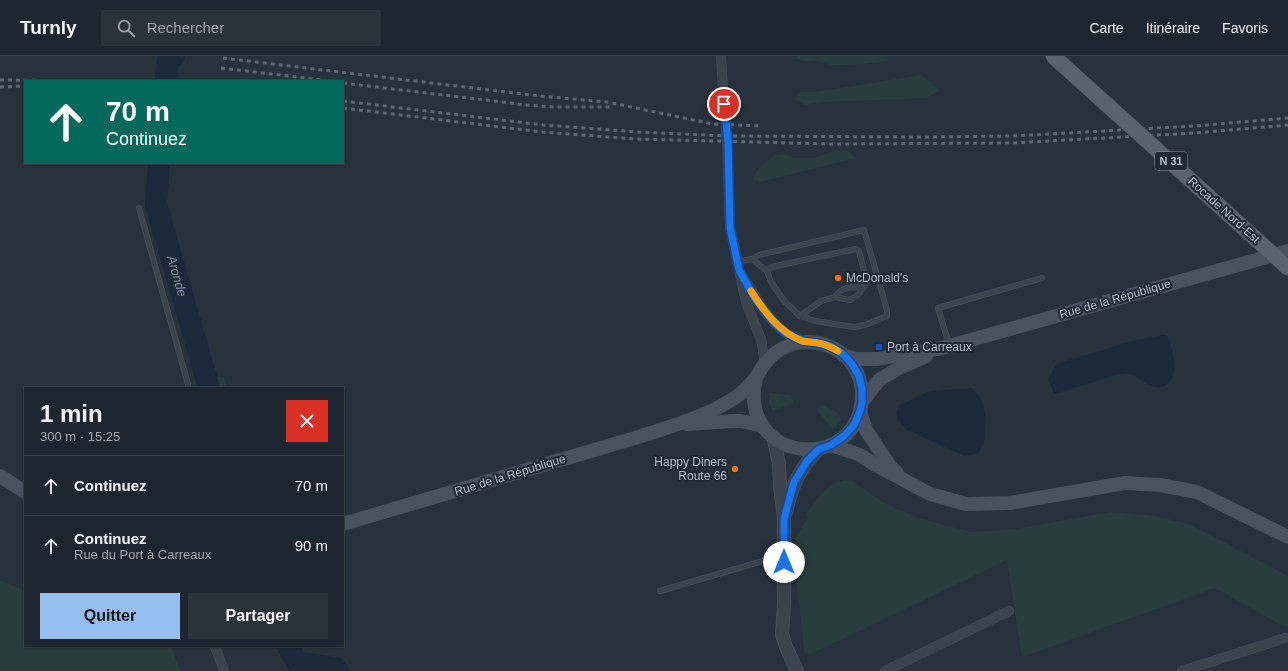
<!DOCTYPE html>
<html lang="fr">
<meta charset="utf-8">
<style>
:root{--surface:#1d262e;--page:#2a323a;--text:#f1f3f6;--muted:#a0a5aa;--line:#3b434a;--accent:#95bdef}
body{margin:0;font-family:Arial,sans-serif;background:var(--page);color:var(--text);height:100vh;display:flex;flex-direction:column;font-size:15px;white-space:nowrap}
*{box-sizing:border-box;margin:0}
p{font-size:13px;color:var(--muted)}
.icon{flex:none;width:22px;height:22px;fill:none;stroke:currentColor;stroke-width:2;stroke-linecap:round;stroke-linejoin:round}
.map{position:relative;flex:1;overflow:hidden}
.side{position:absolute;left:24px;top:331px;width:320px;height:260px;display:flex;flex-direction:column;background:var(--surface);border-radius:0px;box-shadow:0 1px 3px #0004,0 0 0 1px var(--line)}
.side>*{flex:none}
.hud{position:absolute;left:24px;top:24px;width:320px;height:84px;border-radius:0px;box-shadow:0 1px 3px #0004,0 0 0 1px var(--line);background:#00695c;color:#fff;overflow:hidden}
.pin{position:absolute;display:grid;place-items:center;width:34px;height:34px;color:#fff;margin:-17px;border:2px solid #fff;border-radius:50%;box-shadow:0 1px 4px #0007}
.me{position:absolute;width:44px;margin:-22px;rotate:0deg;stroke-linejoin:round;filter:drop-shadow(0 0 3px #0008)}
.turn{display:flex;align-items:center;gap:14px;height:84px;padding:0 16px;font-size:18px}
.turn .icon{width:52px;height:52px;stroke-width:2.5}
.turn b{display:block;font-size:28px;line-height:34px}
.round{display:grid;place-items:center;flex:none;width:42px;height:42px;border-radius:0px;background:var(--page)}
.overview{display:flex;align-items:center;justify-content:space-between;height:68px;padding:0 16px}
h1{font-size:24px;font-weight:800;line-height:30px}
.cta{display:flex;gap:8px;margin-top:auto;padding:8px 16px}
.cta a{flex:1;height:46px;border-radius:0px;background:var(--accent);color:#111;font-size:16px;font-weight:800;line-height:46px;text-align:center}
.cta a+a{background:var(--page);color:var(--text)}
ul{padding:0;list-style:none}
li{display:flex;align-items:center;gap:12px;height:60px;padding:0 16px;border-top:1px solid var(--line)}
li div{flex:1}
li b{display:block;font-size:15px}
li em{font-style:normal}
header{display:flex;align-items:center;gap:24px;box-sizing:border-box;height:56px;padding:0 20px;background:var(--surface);border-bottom:1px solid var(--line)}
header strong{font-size:19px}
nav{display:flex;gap:22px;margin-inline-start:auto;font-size:14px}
.search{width:280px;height:36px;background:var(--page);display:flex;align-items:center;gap:10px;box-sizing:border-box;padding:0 14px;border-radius:0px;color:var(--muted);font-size:15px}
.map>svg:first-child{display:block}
.green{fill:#293d3e}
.water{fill:#1b293a}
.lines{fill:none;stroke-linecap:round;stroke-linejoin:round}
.river{stroke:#1b293a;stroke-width:22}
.service-casing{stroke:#474f5a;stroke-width:6}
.minor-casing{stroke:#474f5a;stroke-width:10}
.tertiary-casing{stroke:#474f5a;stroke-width:14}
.secondary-casing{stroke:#474f5a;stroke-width:14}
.service{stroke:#3b434d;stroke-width:4.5}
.minor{stroke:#3b434d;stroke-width:9}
.tertiary{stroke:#3b434d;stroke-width:12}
.secondary{stroke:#495360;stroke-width:13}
.rail{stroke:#5d6874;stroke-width:3;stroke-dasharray:4 4;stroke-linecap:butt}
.primary-bridge-casing{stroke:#474f5a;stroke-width:16;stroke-linecap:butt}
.primary-bridge{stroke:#59636d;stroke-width:15}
.route-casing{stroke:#114b97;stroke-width:10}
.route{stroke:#1a73e8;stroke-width:7}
.slow{stroke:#f59e0b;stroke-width:7}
.food-dot{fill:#e8710a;stroke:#202833;stroke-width:1.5}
.transit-dot{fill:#1a4fb4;stroke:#202833;stroke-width:1.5}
.labels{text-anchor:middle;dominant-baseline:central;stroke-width:4;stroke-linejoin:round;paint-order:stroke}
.shield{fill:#202833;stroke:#8a929b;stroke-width:1}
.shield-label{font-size:11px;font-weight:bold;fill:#b7bfc8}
.street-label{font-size:12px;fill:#b7bfc8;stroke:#202833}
.poi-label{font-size:12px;fill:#b7bfc8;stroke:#202833;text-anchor:start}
.water-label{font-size:13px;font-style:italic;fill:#738ba4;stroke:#202833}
</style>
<header>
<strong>Turnly</strong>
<div class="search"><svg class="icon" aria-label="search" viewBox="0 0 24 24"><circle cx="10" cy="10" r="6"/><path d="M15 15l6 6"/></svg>Rechercher</div>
<nav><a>Carte</a><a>Itinéraire</a><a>Favoris</a></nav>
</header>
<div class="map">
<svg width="1288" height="615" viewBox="0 0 1288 615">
<rect width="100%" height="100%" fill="#27323d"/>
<g class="green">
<path d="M799,0h89v5c-17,2 -40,5 -57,4 -9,-2 -15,-7 -24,-3l-12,-4z"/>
<path d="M921,19l18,15 -12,8 -105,4 -17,3 -11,-6 7,-7h16z"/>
<path d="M838,94l11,1 6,7 -96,24 -7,-3 7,-11 15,-13 10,-1 11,4h18z"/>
<path d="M213,320l11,2 3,10h-27l6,-11z"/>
<path d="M770,337l21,2 3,8 -21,8 -4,-8z"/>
<path d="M823,348l19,12 -2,6 -8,7 -15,-19z"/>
<path d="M844,424l8,1 31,21 32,15 56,15 44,-3 96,-17 45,4 35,9 97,51v51l-7,-2 -66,-37 -193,69 -15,-97 -198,95 -5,-4 -7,-67 4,-25 -6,-20 14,-23 -4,-1 16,-21 11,-10z"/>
<path d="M0,524l25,11v55h138l3,1 1,-1h3l11,25h-181z"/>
</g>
<g class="water">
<path d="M1163,279l5,1c4,13 12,38 0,47 -3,3 -7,5 -11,4 -11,-1 -18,-11 -28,-13 -5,-1 -11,1 -16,2l-59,18 -6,-15c4,-5 5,-12 11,-16l74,-22z"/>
<path d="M971,332l9,8 6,20 -2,27 -6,10 -14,3 -58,-27 -9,-10v-8l3,-6 31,-14z"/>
</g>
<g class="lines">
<g class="river">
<path d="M166,25l2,-20 6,-5"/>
<path d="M159,107l-3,41 53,184"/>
<path d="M288,590l9,16 39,6 2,3"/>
</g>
<defs>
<g id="service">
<path d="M139,152l50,180"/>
<path d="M737,206l15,-3 7,-4 105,-25 23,80v6l-22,9 -11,2 -39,-6 -15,-5 -15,-14 -14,-20 -4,-11 -15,-12"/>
<path d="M767,215l5,-4 13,-3 71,-15 3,2 8,31 -9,13 -8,5 -15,-3 -14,4 -21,15"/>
<path d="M835,241c7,-11 15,-9 27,-10"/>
<path d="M949,288l-11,-36 104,-30"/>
<path d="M660,535l123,-36"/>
</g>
<g id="minor">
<path d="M721,0l3,48 3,38 3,85 16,75 15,37 4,24"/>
<path d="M744,222c11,18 24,43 42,55 5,3 11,5 17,8"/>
<path d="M215,590l9,25"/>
<path d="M885,615l124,-60"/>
<path d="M1182,615l103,-33"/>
</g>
<g id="tertiary">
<path d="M773,380l6,28 1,22 4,33v85l-2,30 4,13 11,24"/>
<path d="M786,456c7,-28 12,-42 33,-63"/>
</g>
<g id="secondary">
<path d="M843,299l13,4h20l66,-11 346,-97"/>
<path d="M862,346l17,-22 20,-12 27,-12"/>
<path d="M860,355l6,19 24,36 7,7"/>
<path d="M687,368l47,-3h7l22,5"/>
<path d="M831,389l29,10 14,9 56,30 36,10 44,-1 115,-20 35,2 37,7 91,45"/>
<path d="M0,420l25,16"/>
<path d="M343,468l292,-86c31,-10 74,-22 101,-41 6,-4 17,-15 21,-21 3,-5 6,-11 10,-15 20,-23 52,-25 76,-7 11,9 19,25 19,40 0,81 -126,71 -106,-17"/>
</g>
</defs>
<use href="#service" class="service-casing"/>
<use href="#minor" class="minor-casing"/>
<use href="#tertiary" class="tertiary-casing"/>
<use href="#secondary" class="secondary-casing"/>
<use href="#service" class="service"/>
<use href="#minor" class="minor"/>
<use href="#tertiary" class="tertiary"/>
<use href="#secondary" class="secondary"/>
<g class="rail">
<path d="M223,2l317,38 67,6 106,22 49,2"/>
<path d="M221,12l109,13"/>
<path d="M0,24l103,1"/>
<path d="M343,27l184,22 25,2h59"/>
<path d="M0,31l25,-1"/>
<path d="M343,45l200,24 95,7 89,4 198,1 88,-1 182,-10 93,-8"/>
<path d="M343,52l199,24 94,7 195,5 181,-1 183,-10 93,-8"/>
</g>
<defs>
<path id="primary-bridge" d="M1053,0l235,212"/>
</defs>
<use href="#primary-bridge" class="primary-bridge-casing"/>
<use href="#primary-bridge" class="primary-bridge"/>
</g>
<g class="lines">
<defs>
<path id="route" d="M724,48l4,38 2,85 9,43 17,30 18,23 12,10 17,8 14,2 13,3 13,8 9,10 7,12 3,13v13l-2,9 -6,14 -10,11 -13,9 -12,4 -12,12 -13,21 -10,37v43"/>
</defs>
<use href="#route" class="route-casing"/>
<use href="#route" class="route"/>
<path class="slow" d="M751,235c13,20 28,41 51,50 5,1 11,1 16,2 7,1 13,4 20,8"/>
</g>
<g class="food-dot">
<circle cx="838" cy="222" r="4"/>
<circle cx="735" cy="413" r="4"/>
</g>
<rect class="transit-dot" x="875" y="287" width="8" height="8" rx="2"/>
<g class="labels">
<rect class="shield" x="1155" y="96" width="32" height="18" rx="3"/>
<g class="shield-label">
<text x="1171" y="105">N 31</text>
</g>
<g class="street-label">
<text transform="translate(1224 154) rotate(42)">Rocade Nord-Est</text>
<text transform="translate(1115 243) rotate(-16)">Rue de la République</text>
<text transform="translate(510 419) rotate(-17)">Rue de la République</text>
</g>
<g class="poi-label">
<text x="846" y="222">McDonald's</text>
<text x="887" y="291">Port à Carreaux</text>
<text x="727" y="406" text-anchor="end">Happy Diners<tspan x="727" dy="14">Route 66</tspan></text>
</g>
<g class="water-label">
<text transform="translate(177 220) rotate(74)">Aronde</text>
</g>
</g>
</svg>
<div class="pin" style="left:724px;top:48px;background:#d93025"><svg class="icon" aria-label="arrive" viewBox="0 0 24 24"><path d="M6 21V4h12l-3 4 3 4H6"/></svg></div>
<svg class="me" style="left:784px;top:506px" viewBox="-20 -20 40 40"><circle r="19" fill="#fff"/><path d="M0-13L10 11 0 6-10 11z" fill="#1a73e8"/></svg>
<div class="hud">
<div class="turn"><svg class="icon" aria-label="ahead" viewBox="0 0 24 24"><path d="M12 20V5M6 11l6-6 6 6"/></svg><div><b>70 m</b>Continuez</div></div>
</div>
<section class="side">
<div class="overview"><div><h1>1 min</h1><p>300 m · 15:25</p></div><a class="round" style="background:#d93025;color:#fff"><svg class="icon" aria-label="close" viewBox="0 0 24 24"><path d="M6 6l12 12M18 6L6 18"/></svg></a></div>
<ul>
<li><svg class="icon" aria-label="ahead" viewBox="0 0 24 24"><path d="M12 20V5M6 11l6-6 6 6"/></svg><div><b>Continuez</b></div><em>70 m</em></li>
<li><svg class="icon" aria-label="ahead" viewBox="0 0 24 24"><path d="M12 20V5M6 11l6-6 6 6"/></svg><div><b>Continuez</b><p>Rue du Port à Carreaux</p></div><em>90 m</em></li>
</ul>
<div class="cta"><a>Quitter</a><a>Partager</a></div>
</section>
</div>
